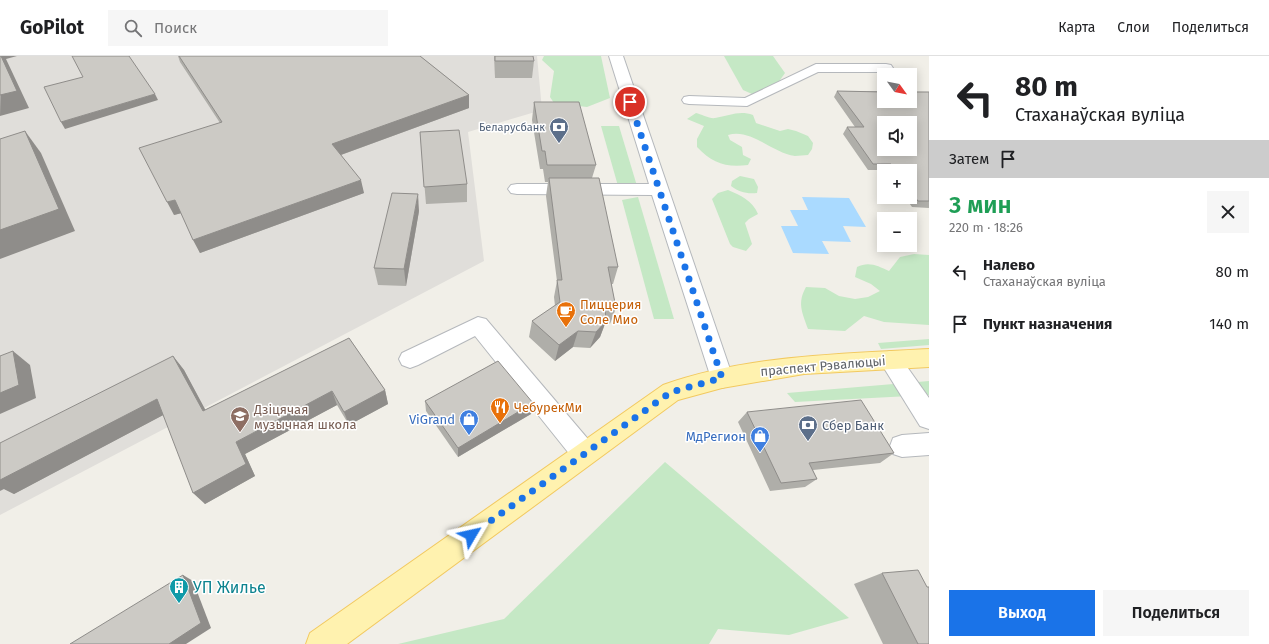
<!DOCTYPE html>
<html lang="ru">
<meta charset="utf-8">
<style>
:root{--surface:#fff;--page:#f6f6f6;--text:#202124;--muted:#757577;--line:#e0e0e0;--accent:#1a73e8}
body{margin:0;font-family:"Fira Sans",sans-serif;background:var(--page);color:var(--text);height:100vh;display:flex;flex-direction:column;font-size:15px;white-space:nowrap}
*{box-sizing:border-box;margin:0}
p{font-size:13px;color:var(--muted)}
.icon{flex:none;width:22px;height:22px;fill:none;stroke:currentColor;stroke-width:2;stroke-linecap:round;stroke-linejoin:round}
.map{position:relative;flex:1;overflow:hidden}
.panel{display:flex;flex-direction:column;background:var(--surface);width:340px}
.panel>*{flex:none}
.top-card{background:#fff;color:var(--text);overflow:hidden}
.needle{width:26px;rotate:123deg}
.tools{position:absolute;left:877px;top:12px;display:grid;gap:8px}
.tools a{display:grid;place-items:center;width:40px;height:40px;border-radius:0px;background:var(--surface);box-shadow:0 2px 10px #0003;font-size:20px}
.pin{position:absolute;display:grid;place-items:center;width:34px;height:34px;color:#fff;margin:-17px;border:2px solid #fff;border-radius:50%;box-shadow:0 1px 4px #0007}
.me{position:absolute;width:44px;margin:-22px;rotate:54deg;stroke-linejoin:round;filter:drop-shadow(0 0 3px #0008)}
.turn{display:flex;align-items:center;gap:14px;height:84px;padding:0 20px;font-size:18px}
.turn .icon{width:52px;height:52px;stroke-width:2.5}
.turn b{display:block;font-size:28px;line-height:34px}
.then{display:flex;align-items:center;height:38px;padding:0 20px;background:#0003;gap:8px;font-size:15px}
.round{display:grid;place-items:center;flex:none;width:42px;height:42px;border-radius:0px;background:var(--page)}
.overview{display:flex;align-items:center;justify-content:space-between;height:68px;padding:0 20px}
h1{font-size:24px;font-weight:600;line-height:30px;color:#1e9e55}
.button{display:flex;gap:8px;margin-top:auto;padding:8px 20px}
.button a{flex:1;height:46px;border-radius:0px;background:var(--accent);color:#fff;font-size:16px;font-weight:600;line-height:46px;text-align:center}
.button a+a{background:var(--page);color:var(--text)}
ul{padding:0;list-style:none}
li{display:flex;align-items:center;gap:12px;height:52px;padding:0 20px}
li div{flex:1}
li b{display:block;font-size:15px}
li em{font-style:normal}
header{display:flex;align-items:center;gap:24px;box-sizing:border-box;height:56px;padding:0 20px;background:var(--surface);border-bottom:1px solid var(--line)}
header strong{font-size:19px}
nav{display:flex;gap:22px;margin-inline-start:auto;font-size:14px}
.search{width:280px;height:36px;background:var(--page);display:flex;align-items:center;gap:10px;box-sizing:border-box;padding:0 14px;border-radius:0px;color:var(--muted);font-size:15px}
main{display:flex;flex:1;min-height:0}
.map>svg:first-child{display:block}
.industrial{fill:#e0deda}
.green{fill:#c5e8c5}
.water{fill:#aadaff}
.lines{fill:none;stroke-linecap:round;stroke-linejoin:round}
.minor-casing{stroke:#b5b8bc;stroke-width:2}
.major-casing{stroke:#f2c960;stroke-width:2}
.minor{fill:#fff;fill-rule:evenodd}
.major{fill:#fff2af;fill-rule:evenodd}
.wall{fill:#afaea9}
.shaded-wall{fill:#8f8d8a}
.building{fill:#cccac5;stroke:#8f8d8a;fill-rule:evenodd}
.route{stroke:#1a73e8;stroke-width:7;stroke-dasharray:0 12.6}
.labels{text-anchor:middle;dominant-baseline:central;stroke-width:3;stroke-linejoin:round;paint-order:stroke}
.far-service-label{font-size:11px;fill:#4e5e75;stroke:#fff;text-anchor:end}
.food-label{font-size:13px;fill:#c56008;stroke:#fff;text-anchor:start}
.street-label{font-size:13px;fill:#5f6368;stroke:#fff}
.education-label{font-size:13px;fill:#785e54;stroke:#fff;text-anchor:start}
.shop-label{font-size:13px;fill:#366cbe;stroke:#fff;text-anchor:end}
.service-label{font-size:13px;fill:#4e5e75;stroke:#fff;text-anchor:start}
.near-culture-label{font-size:16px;fill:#0d838f;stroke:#fff;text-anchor:start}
</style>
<header>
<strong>GoPilot</strong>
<div class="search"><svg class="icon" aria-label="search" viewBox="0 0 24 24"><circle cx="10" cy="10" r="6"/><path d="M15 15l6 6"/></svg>Поиск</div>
<nav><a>Карта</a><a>Слои</a><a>Поделиться</a></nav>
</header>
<main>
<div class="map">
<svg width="929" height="588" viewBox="0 0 929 588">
<rect width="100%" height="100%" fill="#f1efe8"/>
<path class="industrial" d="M0,0h537l5,54 -74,22 16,129 -484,254z"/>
<g class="green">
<path d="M544,0h57l9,42 -23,9 -33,-4 -4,-6 4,-26 -12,-11z"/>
<path d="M724,0h49l12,17 -7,10 -16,8 -10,3 -9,-4z"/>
<path d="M696,57c5,1 14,6 19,5 14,-2 24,-8 38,-3l3,8 24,8 8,-2 8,2 12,5 5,7 -1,6 -4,6c-4,0 -9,1 -13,1 -23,-3 -44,-28 -67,-21l2,5 12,7 1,8 8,4 -3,6c-22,3 -36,-2 -51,-18v-8l7,-13 -17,-7z"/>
<path d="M601,70h18l18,60h-19z"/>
<path d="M740,120l14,3 4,8 -1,6c-11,1 -18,-1 -26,-7l1,-5z"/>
<path d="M728,134c12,5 25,11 30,24l-9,5 -4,4 7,21 -6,7 -13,-4 -3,-3 -18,-45 6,-6z"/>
<path d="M638,141l36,122h-20l-32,-119z"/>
<path d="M914,198l15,1v70l-45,-3 -20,-6 -19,15 -37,-2c-6,-17 -11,-26 -2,-42l19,1 14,8 16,3 13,-2 12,-6 -9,-7 -16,-7 2,-10c12,-6 21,-1 32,4l11,-14z"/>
<path d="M929,283v6l-48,4 -3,-6z"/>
<path d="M929,325v14l-134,7 -8,-9z"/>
<path d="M665,406l184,156 -60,17 -71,-6 -9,15h-311l106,-25z"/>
</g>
<path class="water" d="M802,141l47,1 17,29 -23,-1 8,16 -29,-1 7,13 -36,-1 -12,-27h17l-8,-16h18z"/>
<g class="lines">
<defs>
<g id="minor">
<path d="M609,0h14l110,322 -3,7 -8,3 -8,-3 -3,-7 -59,-183 -135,-1 -6,-1 -3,-4 3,-4 6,-1h132z"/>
<path d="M816,8h70l5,1 2,3 -2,3 -5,1h-68l-71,34 -58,-2 -5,-1 -2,-3 2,-3 5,-1 56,2z"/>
<path d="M478,261l8,2 107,126 4,8 -4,8 -9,4 -9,-4 -100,-125 -57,29 -8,3 -8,-3 -3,-6 3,-6z"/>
<path d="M890,295l8,3 31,44v31l-9,-3 -41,-66 3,-6z"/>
<path d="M929,377v22l-27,2 -9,-3 -3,-8 3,-8 9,-3z"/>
</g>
<path id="major" d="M929,293v18l-125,7 -82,14 -44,12 -331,244h-41l4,-11 353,-248c85,-30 177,-31 266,-36z"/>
</defs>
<use href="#minor" class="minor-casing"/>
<use href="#major" class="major-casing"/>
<use href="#minor" class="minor"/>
<use href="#major" class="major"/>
</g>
<g class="wall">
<path d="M178,0h242l49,39v13l-128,47 23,38 -164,60 -19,-40 -7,2 46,-92 -40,-61z"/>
<path d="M494,0h39l1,5 -2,17h-37z"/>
<path d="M837,35l92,1v116l-17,-1 -7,-10h5v-26h-23l-1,-1h-18l-25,-36 4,-7h8l-21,-30z"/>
<path d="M534,46l62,63 -4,13 26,89 -5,17h-2l5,24 -6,16h-5l-5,13 -10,11 -17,-1 -18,14 -26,-24 3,-16 23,-15 -1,-9 3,-16 -11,-85 2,-14h-3l-2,-13h-3l-8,-49z"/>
<path d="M420,76l47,52v18l-41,2z"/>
<path d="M419,155l-13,75 -28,-1 -4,-17z"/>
<path d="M349,282l36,52 3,14 -39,21 -12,-20 -92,49 10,22 -50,28 -42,-89 -149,79 -10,-5 169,-133 11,14 21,40z"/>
<path d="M425,345l108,2 -2,11 -73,43 -32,-46z"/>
<path d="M747,356l147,41 -14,10 -67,7 4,9 -12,8 -35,4 -32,-69z"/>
<path d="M882,517l45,14 2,57h-46l-29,-60z"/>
</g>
<g class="shaded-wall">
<path d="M1,0h16l-11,3 23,49 -29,8z"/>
<path d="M155,38l3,6 -93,29 -4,-7z"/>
<path d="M469,39v13l-134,49 -3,-13z"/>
<path d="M25,75l16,22 34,78 -75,28v-29z"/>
<path d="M361,124l3,13 -164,60 -7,-13z"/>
<path d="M418,138l1,17 -13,75 -2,-17z"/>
<path d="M175,144l7,13 -8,2 -7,-13z"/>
<path d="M606,265l-6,16 -10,11 6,-16z"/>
<path d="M578,275l-5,16 -18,14 4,-16z"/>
<path d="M13,295l17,14 6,33 -36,16v-21z"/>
<path d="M173,300l11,14 29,54 -10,-13z"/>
<path d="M385,334l3,14 -39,21 -5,-13z"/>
<path d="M332,335l5,14 -92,49 10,22 -50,28 -12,-11 43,-51z"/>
<path d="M157,343l12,13 -155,82 -10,-5 -4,2v-12z"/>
<path d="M533,347l-2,11 -73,43v-9z"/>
<path d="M183,519l10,6 18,47 -25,16h-17z"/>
</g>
<g class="building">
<path d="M0,0h1l16,35 -17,4z"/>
<path d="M72,0h57l26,38 -94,28 -17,-35 39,-10z"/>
<path d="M179,0h241l49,39 -137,49 29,36 -168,60 -18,-40 -8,2 -28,-54 83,-26z"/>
<path d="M495,0h38l1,5h-39z"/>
<path d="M837,35l47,1v9h26v-9h19v109h-11l-8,-10v-20h-14l-5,-7h-18l-26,-37h17zM884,67h26v26h-26z"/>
<path d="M534,46h45l17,63h-49l-2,-14h-3z"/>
<path d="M459,74l8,54 -43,3 -4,-55z"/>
<path d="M25,75l34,78 -59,21v-91z"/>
<path d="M549,122h50l19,89h-10l8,41 -11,-1 1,14 -10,11 -18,-1 -19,14 -27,-24 28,-19 -3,-22h5z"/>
<path d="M392,137l26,1 -14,75 -30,-1z"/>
<path d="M349,282l36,52 -41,22 -12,-21 -96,51 10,22 -53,29 -36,-94 -157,81v-37l173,-87 30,55z"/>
<path d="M13,295l6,34 -19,8v-37z"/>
<path d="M498,305l35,42 -75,45 -33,-47z"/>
<path d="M861,344l33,53 -85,10 8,16 -36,4 -34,-71z"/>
<path d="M918,514l9,17h2v57h-11l-36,-71z"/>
<path d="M183,519l18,48 -32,21h-99z"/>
</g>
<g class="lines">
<path class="route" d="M471,479l200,-143 51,-14 -92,-276"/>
</g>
<defs>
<symbol id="bank-pin" viewBox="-11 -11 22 30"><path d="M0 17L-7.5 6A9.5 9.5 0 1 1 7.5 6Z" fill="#5c6f8a" stroke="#fff"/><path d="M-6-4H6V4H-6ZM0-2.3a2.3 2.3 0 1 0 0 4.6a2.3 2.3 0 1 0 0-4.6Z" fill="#fff"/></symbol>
<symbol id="cafe-pin" viewBox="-11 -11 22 30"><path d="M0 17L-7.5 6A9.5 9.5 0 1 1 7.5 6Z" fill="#e8710a" stroke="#fff"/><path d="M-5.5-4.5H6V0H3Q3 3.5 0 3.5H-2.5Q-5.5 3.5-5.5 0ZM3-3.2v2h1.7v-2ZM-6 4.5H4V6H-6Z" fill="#fff"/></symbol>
<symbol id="restaurant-pin" viewBox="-11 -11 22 30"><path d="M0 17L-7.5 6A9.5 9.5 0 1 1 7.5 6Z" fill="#e8710a" stroke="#fff"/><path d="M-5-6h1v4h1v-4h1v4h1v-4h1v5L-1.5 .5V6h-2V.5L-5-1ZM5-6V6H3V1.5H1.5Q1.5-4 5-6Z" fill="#fff"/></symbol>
<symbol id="school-pin" viewBox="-11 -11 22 30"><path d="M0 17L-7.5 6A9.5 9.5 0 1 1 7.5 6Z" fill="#8d6e63" stroke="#fff"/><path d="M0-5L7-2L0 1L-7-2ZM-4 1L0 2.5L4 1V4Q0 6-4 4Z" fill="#fff"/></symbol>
<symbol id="shop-pin" viewBox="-11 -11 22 30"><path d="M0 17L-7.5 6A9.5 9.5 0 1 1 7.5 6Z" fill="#3f7fe0" stroke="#fff"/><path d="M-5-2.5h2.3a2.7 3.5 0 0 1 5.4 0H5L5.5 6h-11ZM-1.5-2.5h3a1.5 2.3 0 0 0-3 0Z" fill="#fff"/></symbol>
<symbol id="building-pin" viewBox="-11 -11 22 30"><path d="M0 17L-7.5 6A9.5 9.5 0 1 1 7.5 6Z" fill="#0f9aa8" stroke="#fff"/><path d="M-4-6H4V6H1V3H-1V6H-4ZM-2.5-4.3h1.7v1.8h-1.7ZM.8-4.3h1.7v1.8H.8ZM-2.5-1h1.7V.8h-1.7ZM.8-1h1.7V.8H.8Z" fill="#fff"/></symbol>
</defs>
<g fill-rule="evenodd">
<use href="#bank-pin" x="548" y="60" width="22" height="30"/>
<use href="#cafe-pin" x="555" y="244" width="22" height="30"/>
<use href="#restaurant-pin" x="489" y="340" width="22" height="30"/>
<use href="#school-pin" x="229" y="349" width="22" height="30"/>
<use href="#shop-pin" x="458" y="352" width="22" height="30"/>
<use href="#bank-pin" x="797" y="358" width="22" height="30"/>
<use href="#shop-pin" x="749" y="369" width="22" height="30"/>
<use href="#building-pin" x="168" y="520" width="22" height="30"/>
</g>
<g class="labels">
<g class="far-service-label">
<text x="545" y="71">Беларусбанк</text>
</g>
<g class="food-label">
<text x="580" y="248">Пиццерия<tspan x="580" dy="15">Соле Мио</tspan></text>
<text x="514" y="351">ЧебурекМи</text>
</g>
<g class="street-label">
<text transform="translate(823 310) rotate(-5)">праспект Рэвалюцыі</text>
</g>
<g class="education-label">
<text x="254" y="353">Дзіцячая<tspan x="254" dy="15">музычная школа</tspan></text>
</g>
<g class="shop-label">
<text x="455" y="363">ViGrand</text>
<text x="746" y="380">МдРегион</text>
</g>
<g class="service-label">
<text x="822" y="369">Сбер Банк</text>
</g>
<g class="near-culture-label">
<text x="193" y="531">УП Жилье</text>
</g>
</g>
</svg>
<div class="tools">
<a><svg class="needle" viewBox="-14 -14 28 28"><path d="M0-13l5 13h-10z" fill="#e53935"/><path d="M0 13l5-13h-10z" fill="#757577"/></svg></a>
<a><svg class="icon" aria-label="sound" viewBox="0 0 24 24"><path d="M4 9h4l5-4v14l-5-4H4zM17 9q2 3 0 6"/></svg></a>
<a>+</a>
<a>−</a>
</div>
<div class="pin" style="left:630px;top:46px;background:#d93025"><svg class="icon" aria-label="arrive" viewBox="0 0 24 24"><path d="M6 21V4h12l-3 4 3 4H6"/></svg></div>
<svg class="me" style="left:471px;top:479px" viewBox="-20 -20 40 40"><path d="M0-17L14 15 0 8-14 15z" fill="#1a73e8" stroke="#fff" stroke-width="4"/></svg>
</div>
<section class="panel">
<div class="top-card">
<div class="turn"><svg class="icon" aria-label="left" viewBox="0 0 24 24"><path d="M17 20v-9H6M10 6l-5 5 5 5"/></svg><div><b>80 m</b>Стаханаўская вуліца</div></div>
<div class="then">Затем<svg class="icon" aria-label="arrive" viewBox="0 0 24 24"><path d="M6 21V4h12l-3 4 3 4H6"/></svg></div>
</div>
<div class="overview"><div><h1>3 мин</h1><p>220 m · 18:26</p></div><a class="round"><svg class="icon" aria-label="close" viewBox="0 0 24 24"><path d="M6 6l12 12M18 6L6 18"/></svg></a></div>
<ul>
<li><svg class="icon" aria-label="left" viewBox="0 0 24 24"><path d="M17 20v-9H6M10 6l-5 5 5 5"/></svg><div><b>Налево</b><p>Стаханаўская вуліца</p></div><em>80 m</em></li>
<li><svg class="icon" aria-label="arrive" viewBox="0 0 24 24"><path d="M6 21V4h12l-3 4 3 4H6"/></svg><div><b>Пункт назначения</b></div><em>140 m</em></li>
</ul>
<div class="button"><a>Выход</a><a>Поделиться</a></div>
</section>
</main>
